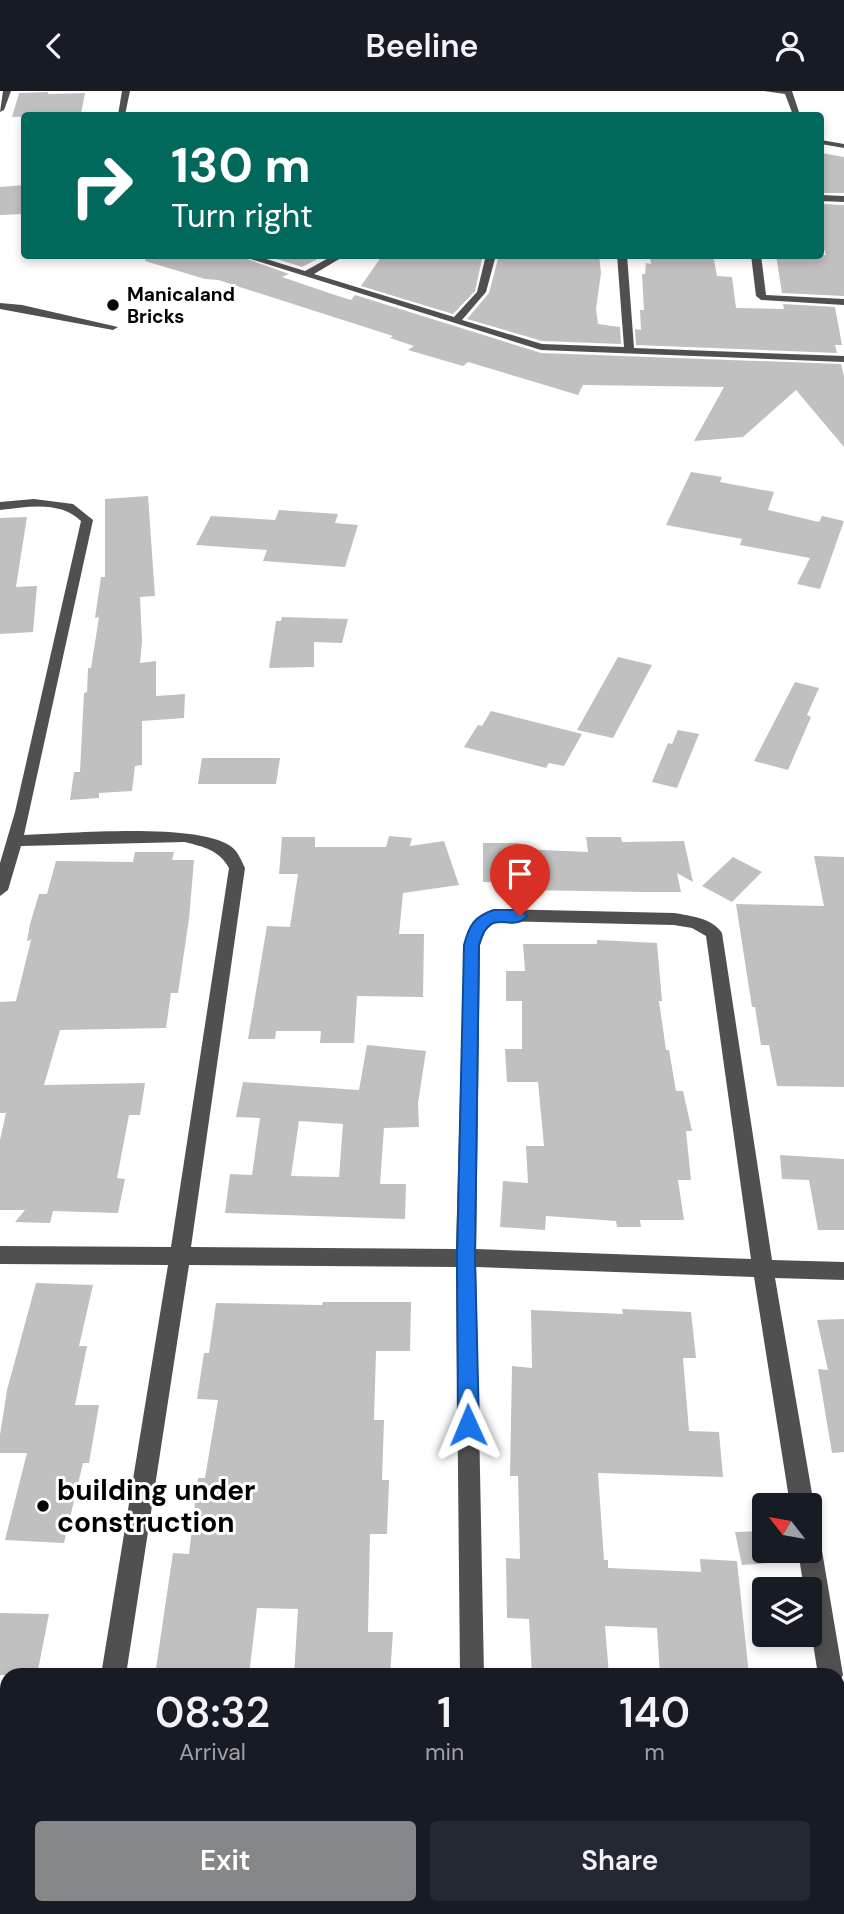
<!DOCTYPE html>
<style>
:root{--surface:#171b24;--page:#242831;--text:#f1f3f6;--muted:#9ea1a6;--accent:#858687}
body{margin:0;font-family:"DM Sans",sans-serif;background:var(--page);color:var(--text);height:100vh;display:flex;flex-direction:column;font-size:26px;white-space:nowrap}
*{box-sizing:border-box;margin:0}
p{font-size:23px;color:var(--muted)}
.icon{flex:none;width:38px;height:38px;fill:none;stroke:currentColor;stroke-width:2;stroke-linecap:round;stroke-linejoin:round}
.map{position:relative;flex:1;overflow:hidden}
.details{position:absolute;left:0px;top:1577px;width:845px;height:247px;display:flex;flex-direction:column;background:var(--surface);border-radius:21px 21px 0 0;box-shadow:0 4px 10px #0003}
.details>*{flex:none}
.top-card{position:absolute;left:21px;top:21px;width:803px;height:147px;border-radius:7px;box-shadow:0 4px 10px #0003;background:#00695c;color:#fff;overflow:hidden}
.needle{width:46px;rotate:301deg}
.buttons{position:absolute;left:752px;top:1402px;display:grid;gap:14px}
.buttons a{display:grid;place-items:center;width:70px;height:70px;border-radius:7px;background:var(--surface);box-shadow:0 4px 10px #0003;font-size:35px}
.pin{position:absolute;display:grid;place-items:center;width:60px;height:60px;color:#fff;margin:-72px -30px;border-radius:50% 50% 50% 0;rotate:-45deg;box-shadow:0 0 7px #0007}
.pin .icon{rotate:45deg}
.me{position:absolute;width:77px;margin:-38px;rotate:359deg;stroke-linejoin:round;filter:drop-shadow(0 0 5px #0008)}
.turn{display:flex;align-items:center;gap:24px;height:147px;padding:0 35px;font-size:32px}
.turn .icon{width:91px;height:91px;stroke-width:2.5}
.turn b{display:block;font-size:49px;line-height:60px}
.eta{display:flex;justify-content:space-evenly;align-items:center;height:119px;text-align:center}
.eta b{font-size:42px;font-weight:600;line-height:49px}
.cta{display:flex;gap:14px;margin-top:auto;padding:14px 35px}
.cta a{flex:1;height:80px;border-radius:7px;background:var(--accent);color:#fff;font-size:28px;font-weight:600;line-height:80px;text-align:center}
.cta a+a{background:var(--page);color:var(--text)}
header{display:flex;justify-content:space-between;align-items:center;height:91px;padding:0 35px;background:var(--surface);font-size:32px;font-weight:600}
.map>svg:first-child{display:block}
.building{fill:#c0c0c0;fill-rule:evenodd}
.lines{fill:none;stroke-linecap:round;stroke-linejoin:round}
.minor{fill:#505050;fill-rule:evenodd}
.route{fill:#1a73e8;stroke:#114b97;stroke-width:2}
.poi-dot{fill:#000;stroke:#fff;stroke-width:2.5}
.labels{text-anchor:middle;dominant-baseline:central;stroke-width:6;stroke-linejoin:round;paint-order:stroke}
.far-poi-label{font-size:19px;font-weight:bold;fill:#000;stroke:#fff;text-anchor:start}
.near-poi-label{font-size:28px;font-weight:bold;fill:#000;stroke:#fff;text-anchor:start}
</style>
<header><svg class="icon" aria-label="back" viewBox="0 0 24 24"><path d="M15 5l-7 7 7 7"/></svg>Beeline<svg class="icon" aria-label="person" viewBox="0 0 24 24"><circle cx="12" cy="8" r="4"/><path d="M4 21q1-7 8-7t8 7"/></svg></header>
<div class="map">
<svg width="844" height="1823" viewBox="0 0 844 1823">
<rect width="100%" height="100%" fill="#fff"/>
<g class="building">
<path d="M48,1v2l37,-1 -4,21 -69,3 7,-24z"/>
<path d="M821,62l23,4v36h-23z"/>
<path d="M24,94v29l-24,1v-28z"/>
<path d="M821,113l23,1v91l-62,-3 -6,-38h50l-5,-15z"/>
<path d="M146,164h90l53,19 -7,3 53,18 16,5 4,-5 186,58 300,11 3,12v71l-48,-57 -53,47 -49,4 30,-54 -141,-2 -5,10 -110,-33 -5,4 -55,-16 6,-4 -24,-8 3,-2 -175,-56 -13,-1 -60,-18z"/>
<path d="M264,164h61l-23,12z"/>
<path d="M432,164h51l-8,36 -22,23 -92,-28 20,-29 51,1z"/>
<path d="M499,164h100l2,18 -5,36 2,15 22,3 1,17 -79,-3 -75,-22 22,-26z"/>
<path d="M650,164h63l4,21 15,1 4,31 48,1 -1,-5 52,3 7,38h-7l2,8 -201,-8 -1,-16 6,1 -1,-20h4l-2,-36h3l1,-11 5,1z"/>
<path d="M691,381l31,5 -2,5 54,10 -6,18 51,12 3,-6 22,5 -24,68 -23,-5 13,-26 -70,-13 2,-6 -76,-14z"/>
<path d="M148,405l7,100 -15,1 2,44 -2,22 16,-2v35l29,-2 -1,24 -42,3v44l-7,1 -3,25 -33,2v5l-29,2 4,-28h6l4,-79 3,-1 1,-24h3l8,-51 -4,1 6,-41h4v-78z"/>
<path d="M279,419l59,4 -3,9 23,2 -13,42 -82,-6 4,-11 -71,-5 15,-29 64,4z"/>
<path d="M27,426l-11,70 21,-1 -4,46 -33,2v-116z"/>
<path d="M282,526l66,2 -6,24 -28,-1v25l-45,1 7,-47h5z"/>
<path d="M618,566l34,8 -39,73 -36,-8z"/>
<path d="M795,591l24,6 -12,27 4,2 -23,53 -34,-9z"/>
<path d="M491,620l91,23 -18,32 -15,-3 -3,5 -82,-21 14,-22 4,1z"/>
<path d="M678,639l21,4 -22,54 -25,-6 16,-39 4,1z"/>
<path d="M202,667h78l-4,26h-78z"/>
<path d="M389,745l23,2 -2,8 34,-5 15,44 -56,8 -4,41h25l-1,63 -66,-1 -3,47h-34l1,-12h-45l-1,8h-27l19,-113 23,1 8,-53h-19l3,-37h33v10h71z"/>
<path d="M586,746h35l1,5 62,-1 9,41 -16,-9 4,19h-36l-117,-2v-7l-45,-1v-39h36v6l69,3z"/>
<path d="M135,761h39l-2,8h22l-5,59 -11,74h-7l-5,35 -106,2 -16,55 101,-2 -5,32h-11l-12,63 8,1 -7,34 -65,-2 -3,12 -35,-1 10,-12h-25v-70l6,-27h-6v-111l16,-1 15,-61 -4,1 3,-17 9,-30h8l9,-33 77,1z"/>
<path d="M814,765l30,1v230l-67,-1 -8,-41h-8l-6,-38h-3l-16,-103 88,2z"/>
<path d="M733,766l29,15 -30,30 -30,-16z"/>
<path d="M597,849l60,3 5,58h-3l7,49h3l7,41h7l9,40h-6l5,49h-13l6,40h-44l1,7h-24l-1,-6 -70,-5 -1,14 -45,-3 3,-46 25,2 -2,-37h18l-6,-64h-31l-2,-33h17v-48h-16v-30h19l-2,-27h74z"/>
<path d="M367,954l59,6 -8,52 1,24 -35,1 -4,56h26l-1,35 -180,-6 5,-39 22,1 8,-57 -24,-1 7,-35 116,8zM299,1030l44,3 -4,53 -48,-1z"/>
<path d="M780,1064l64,4v71h-26l-9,-50 -27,-1z"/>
<path d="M36,1192l57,2 -14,61h8l-12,59h24l-10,58h-6l-19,80 -59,-3 22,-87h-27v-18l7,-45z"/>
<path d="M323,1211h88l-1,49h-34l-2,69h10l-2,60h7l-2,54h-17l-2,98h25l-3,43h-96l4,-66 -41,-1 -8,67h-94l18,-122 16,1 9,-76h7l13,-78 -21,-1 7,-46h5l7,-50 106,2z"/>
<path d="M622,1218l69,3 5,46h-13l6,73 30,1 4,45 -125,-4 6,87h4v8l93,4 -1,-13 37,2 12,114h-89l-3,-47 -52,-2 4,49h-77l-3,-56 -22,-1 -1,-60 14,1 -2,-83h-8l2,-110 20,2 -1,-58 92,4z"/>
<path d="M844,1228v133l-12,1 -14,-84 10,1 -11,-50z"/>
<path d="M764,1440l1,20h3l2,12 -28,2 -7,-33z"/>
<path d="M0,1522l49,1 -12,61h-37z"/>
</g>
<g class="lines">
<g class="minor">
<path d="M3,0h8l-7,19 -4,2z"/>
<path d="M122,0h8l-5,24h-7z"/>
<path d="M764,0h28l8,24h-7l-8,-21z"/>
<path d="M821,49l23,4v4l-23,-4z"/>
<path d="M821,104l23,1v6l-23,-1z"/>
<path d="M238,164h15l52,16 29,-16h12l-32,19 140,43 23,-25 9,-37h10l-10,37 -24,28 80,24 82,3 -7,-92h10l7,93 210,8v6l-303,-12z"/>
<path d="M751,164h10l5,40 78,4v6l-83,-5 -5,-4z"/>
<path d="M0,212l22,2 96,22 -5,3 -113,-21z"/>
<path d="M34,408l39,5 20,16 -69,315c43,-1 181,-14 210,14 5,5 8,13 11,19l-54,379 265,2 8,-304c4,-18 12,-30 30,-36l180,4c17,3 38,5 48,20l50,327 72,2v18l-69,-2 39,227 -4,8v-8h-20l-36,-228 -278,-10 8,408h-24l-4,-408 -267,-2 -63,410h-25l67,-410 -168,-1v-18l171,1 58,-379c-10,-18 -25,-21 -44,-26l-164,4 -13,44 -8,6v-33l15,-51 66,-291c-22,-21 -54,-14 -81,-11v-8zM496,830l178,4 18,3 14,8 45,323 -275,-10 4,-304 5,-14z"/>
<path d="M810,1448l8,4 4,8 21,124 -5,9v-9h-20l-8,-51v-35h-6l-6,-38h12z"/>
<path d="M838,1617l6,3v58l-6,-2z"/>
<path d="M844,1722v44l-6,2v-44z"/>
<path d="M62,1816h28l-1,7h-28z"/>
</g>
</g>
<path class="route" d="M494,819h26l7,6c-16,19 -36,-13 -48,29l-4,313 4,167 -3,6 -8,3 -7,-3 -3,-6 -1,-167 7,-313c5,-19 10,-29 30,-35z"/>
<g class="poi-dot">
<circle cx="113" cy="214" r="7"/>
<circle cx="43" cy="1415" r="7"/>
</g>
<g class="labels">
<g class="far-poi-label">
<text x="127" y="203">Manicaland<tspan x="127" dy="22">Bricks</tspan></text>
</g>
<g class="near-poi-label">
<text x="57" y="1399">building under<tspan x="57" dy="32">construction</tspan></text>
</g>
</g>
</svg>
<div class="buttons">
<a><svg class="needle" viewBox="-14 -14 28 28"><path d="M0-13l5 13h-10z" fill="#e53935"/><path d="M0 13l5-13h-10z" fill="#9ea1a6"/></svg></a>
<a><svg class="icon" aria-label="layers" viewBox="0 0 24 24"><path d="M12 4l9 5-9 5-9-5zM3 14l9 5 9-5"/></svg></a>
</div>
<div class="pin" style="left:520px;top:825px;background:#d93025"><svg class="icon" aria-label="arrive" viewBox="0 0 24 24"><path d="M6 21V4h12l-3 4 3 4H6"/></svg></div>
<svg class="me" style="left:468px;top:1334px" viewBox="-20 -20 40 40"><path d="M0-17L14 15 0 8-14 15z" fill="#1a73e8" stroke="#fff" stroke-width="4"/></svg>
<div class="top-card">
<div class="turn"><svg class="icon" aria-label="right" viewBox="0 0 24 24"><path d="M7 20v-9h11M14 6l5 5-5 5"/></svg><div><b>130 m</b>Turn right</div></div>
</div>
<section class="details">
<div class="eta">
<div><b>08:32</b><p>Arrival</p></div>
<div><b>1</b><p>min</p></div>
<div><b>140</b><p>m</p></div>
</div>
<div class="cta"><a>Exit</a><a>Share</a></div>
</section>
</div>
